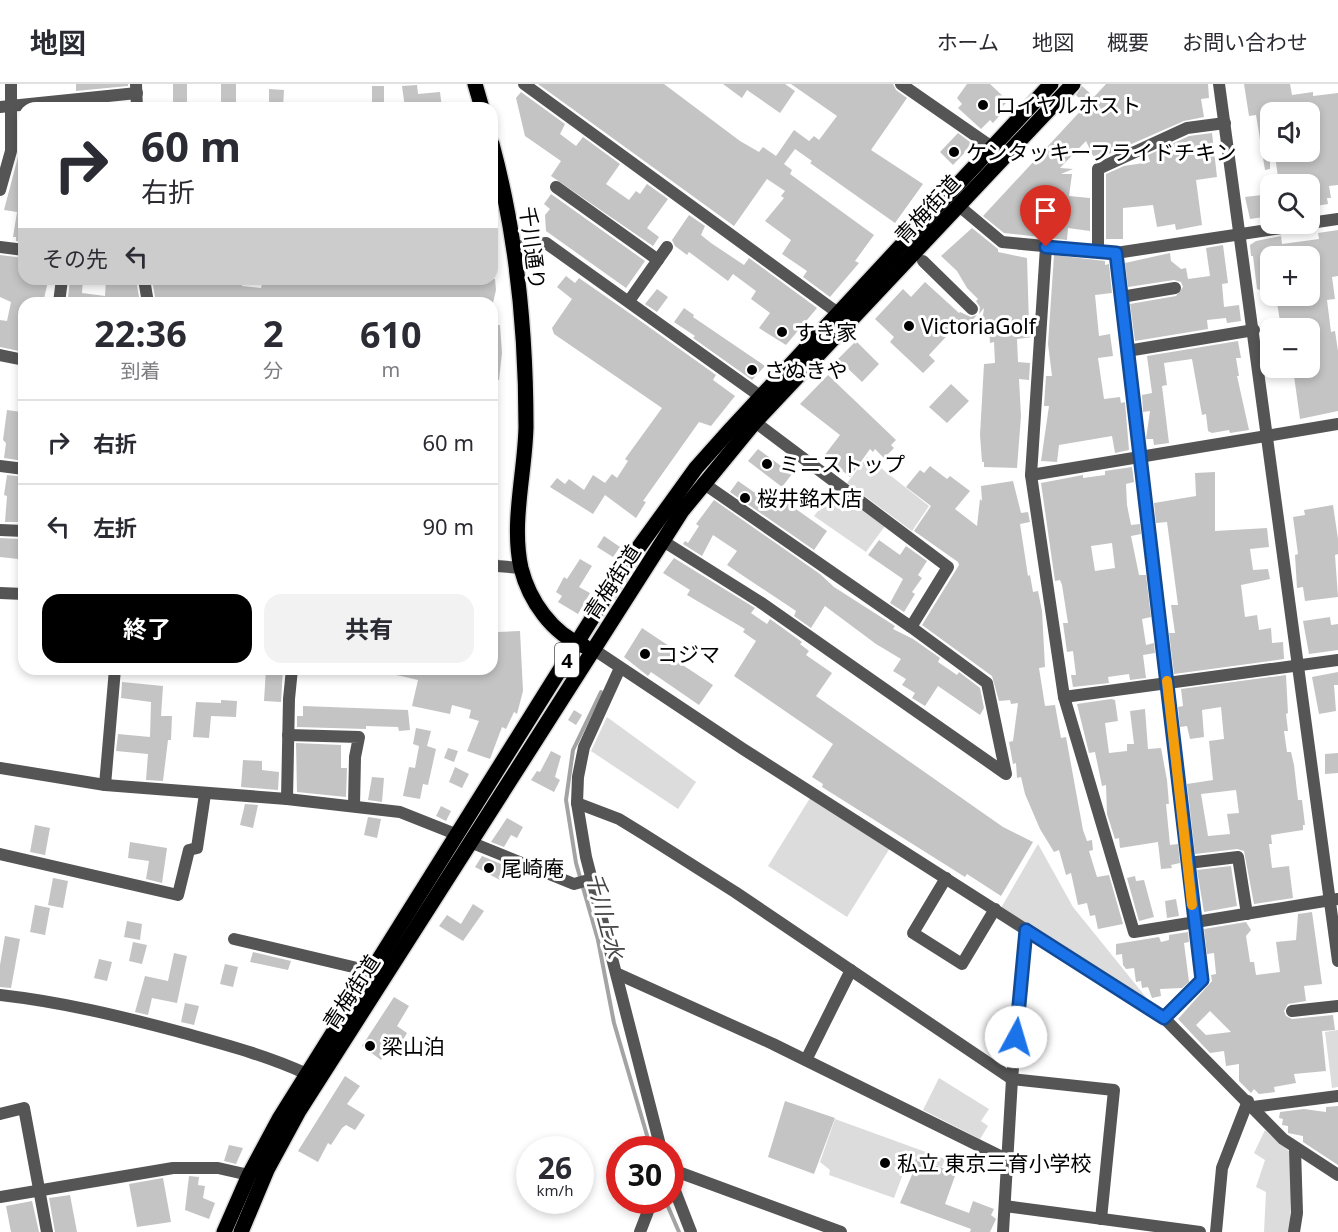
<!DOCTYPE html>
<html lang="ja">
<meta charset="utf-8">
<style>
:root{--surface:#fff;--page:#f2f2f3;--text:#2b2b33;--muted:#7c7c81;--line:#e1e1e2;--accent:#000}
body{margin:0;font-family:"Noto Sans","Noto Sans JP",sans-serif;background:var(--page);color:var(--text);height:100vh;display:flex;flex-direction:column;font-size:22px;white-space:nowrap}
*{box-sizing:border-box;margin:0}
p{font-size:20px;color:var(--muted)}
.icon{flex:none;width:33px;height:33px;fill:none;stroke:currentColor;stroke-width:2;stroke-linecap:round;stroke-linejoin:round}
.map{position:relative;flex:1;overflow:hidden}
.panel{position:absolute;left:18px;top:213px;width:480px;height:378px;display:flex;flex-direction:column;background:var(--surface);border-radius:18px;box-shadow:0 3px 9px #0003}
.panel>*{flex:none}
.banner{position:absolute;left:18px;top:18px;width:480px;height:183px;border-radius:18px;box-shadow:0 3px 9px #0003;background:#fff;color:var(--text);overflow:hidden}
.controls{position:absolute;left:1260px;top:18px;display:grid;gap:12px}
.controls a{display:grid;place-items:center;width:60px;height:60px;border-radius:12px;background:var(--surface);box-shadow:0 3px 9px #0003;font-size:30px}
.speed{position:absolute;left:516px;top:1052px;display:flex;gap:12px;font-size:30px;font-weight:700;text-align:center}
.speed>*{display:grid;place-content:center;width:78px;height:78px;border-radius:50%;background:var(--surface);box-shadow:0 3px 9px #0003;line-height:1}
.speed small{font-size:15px;font-weight:400}
.speed .limit{border:9px solid #d22;background:#fff;color:#111}
.pin{position:absolute;display:grid;place-items:center;width:51px;height:51px;color:#fff;margin:-62px -26px;border-radius:50% 50% 50% 0;rotate:-45deg;box-shadow:0 0 6px #0007}
.pin .icon{rotate:45deg}
.me{position:absolute;width:66px;margin:-33px;rotate:6deg;stroke-linejoin:round;filter:drop-shadow(0 0 4px #0008)}
.turn{display:flex;align-items:center;gap:21px;height:126px;padding:0 24px;font-size:27px}
.turn .icon{width:78px;height:78px;stroke-width:2.5}
.turn b{display:block;font-size:42px;line-height:51px}
.then{display:flex;align-items:center;height:57px;padding:0 24px;background:#0003;gap:12px;font-size:22px}
.eta{display:flex;justify-content:space-evenly;align-items:center;height:102px;text-align:center}
.eta b{font-size:36px;font-weight:700;line-height:42px}
.primary-button{display:flex;gap:12px;margin-top:auto;padding:12px 24px}
.primary-button a{flex:1;height:69px;border-radius:18px;background:var(--accent);color:#fff;font-size:24px;font-weight:700;line-height:69px;text-align:center}
.primary-button a+a{background:var(--page);color:var(--text)}
ul{padding:0;list-style:none}
li{display:flex;align-items:center;gap:18px;height:84px;padding:0 24px;border-top:2px solid var(--line)}
li div{flex:1}
li b{display:block;font-size:22px}
li em{font-style:normal}
header{display:flex;align-items:center;gap:36px;box-sizing:border-box;height:84px;padding:0 30px;background:var(--surface);border-bottom:2px solid var(--line)}
header strong{font-size:28px}
nav{display:flex;gap:33px;margin-inline-start:auto;font-size:21px}
.map>svg:first-child{display:block}
.green{fill:#dcdcdc}
.lines{fill:none;stroke-linecap:round;stroke-linejoin:round}
.stream{stroke:#a3a3a3;stroke-width:4}
.building{fill:#c4c4c4;fill-rule:evenodd}
.major-casing{stroke:#dbdbdb;stroke-width:18}
.minor{stroke:#555;stroke-width:12}
.major{stroke:#000;stroke-width:15}
.route-casing{stroke:#114b97;stroke-width:15}
.route{stroke:#1a73e8;stroke-width:10}
.slow{stroke:#f59e0b;stroke-width:10}
.poi-dot{fill:#000;stroke:#fff;stroke-width:2}
.labels{text-anchor:middle;dominant-baseline:central;stroke-width:6;stroke-linejoin:round;paint-order:stroke}
.shield{fill:#fff;stroke:#4c4c4c;stroke-width:1.5}
.shield-label{font-size:20px;font-weight:bold;fill:#000}
.poi-label{font-size:21px;fill:#000;stroke:#fff;text-anchor:start}
.street-label{font-size:21px;fill:#000;stroke:#fff}
.water-label{font-size:22px;font-style:italic;fill:#444;stroke:#fff}
</style>
<header>
<strong>地図</strong>
<nav><a>ホーム</a><a>地図</a><a>概要</a><a>お問い合わせ</a></nav>
</header>
<div class="map">
<svg width="1338" height="1148" viewBox="0 0 1338 1148">
<rect width="100%" height="100%" fill="#fff"/>
<g class="green">
<path d="M867,373l62,49 -17,25 -65,-48z"/>
<path d="M836,404l49,38 -19,26 -52,-36z"/>
<path d="M607,633l89,65 -18,27 -87,-58z"/>
<path d="M810,714l80,50 -43,69 -79,-51z"/>
<path d="M1038,760l35,63 76,94 -148,-93z"/>
<path d="M1338,946v57l-6,1 -7,-56z"/>
<path d="M939,994l50,31 -8,12 7,5 -8,13 -57,-29z"/>
<path d="M835,1035l110,40 -3,8 -32,-12 -16,43 -65,-23 1,-5 -10,-8z"/>
<path d="M1265,1046l27,24 -2,78h-26l2,-40 -10,-5 9,-27 -11,-7z"/>
</g>
<g class="lines">
<g class="stream">
<path d="M601,608l-28,58 -7,50 10,63 22,77 16,83 37,126"/>
<path d="M666,1118l13,30"/>
</g>
</g>
<g class="building">
<path d="M76,0h52v2l-52,5z"/>
<rect x="173" y="0" width="14" height="24"/>
<rect x="221" y="0" width="15" height="24"/>
<path d="M538,0h126l76,57 19,11 4,-5 13,9 18,-26 15,11 5,-5 5,4 18,-24 -46,-32h102l3,6 11,8 -36,52 52,34 -28,39 -85,-60 2,-2 -17,-12 -11,15 8,6 -2,4 84,61 -19,26 4,2 -29,34 -27,-20 4,-6 -25,-17 9,-14 -26,-19 19,-23 -3,-2 4,-5 -18,-12 -33,47z"/>
<path d="M723,0h62l10,7 -15,22 -33,-23 -5,8z"/>
<path d="M967,0h23l18,17 -10,10 3,3 -8,9 -3,-3 -9,9 -23,-21 4,-4 -5,-6z"/>
<path d="M1106,0h102l1,14 -8,1 3,18 -20,4 -89,39 -9,-19 -26,27 13,1 -12,5h11l-3,22 21,2v33l-22,-3 -1,12 -63,-7 -21,-17 103,-111 -10,-10 6,-9 12,11z"/>
<path d="M1244,0h46l2,11 21,-3v4l25,-3v92l-9,1 2,12h-4l1,6 -18,3v-23h-31l-4,-28 35,-4v-41l-40,1v57l-5,1 -9,-55 -7,1z"/>
<path d="M417,1l1,9 22,-2 2,16h-37l-3,-22z"/>
<rect x="372" y="2" width="12" height="22"/>
<path d="M269,5l15,1 -1,18h-14z"/>
<path d="M521,8l44,32 -5,10 16,12 7,-9 37,27 -14,20 23,16 7,-9 4,3 7,-10 21,15 -21,29 12,9 -6,9 -102,-70 10,-15 -36,-25 -9,-38z"/>
<path d="M129,18v6h-53v-1z"/>
<path d="M958,49l12,9v5l-17,18 -13,-13z"/>
<path d="M1212,49l5,44 -21,3 6,45 -26,5 -1,-6 -18,3 -4,-22 -30,3v31h-17v-65l18,-8 26,-4 -2,-7 41,-19z"/>
<path d="M19,53h5v105l-8,-1v-4h-3l4,-25 -13,-2 15,-57z"/>
<path d="M551,110l94,67 -19,27 -80,-57 -1,-16 5,-6 -6,-5z"/>
<path d="M1270,110v22l-20,3 -5,-22z"/>
<path d="M689,131l16,11 -4,9 10,8 33,22 5,-7 68,50 -31,37 -27,-17 11,-15 -19,-14 5,-8 -23,-17 -5,7 -39,-29 -2,3 -12,-9 -3,-6z"/>
<path d="M972,144l26,21v3l29,6 2,66h4l-1,13 -15,2 1,23 12,1 -1,17 -10,-1 2,37 -4,52 -33,-1v-5h-2l-2,-27 4,-71 11,-1 -1,-21 -4,1 -1,-13 -8,-1 3,-21 -5,6 1,-7 -4,-6 2,-2 -11,-11 -10,-17 -16,-15z"/>
<path d="M1338,146v46l-6,1 3,22 -8,1 4,32 4,-1 3,20v60l-38,8 -6,-43 -10,2 -2,-10h28v-40h-29l-5,-32h35l-1,-42 -40,2v33l-10,1 -3,-1 -4,-33h-2l-1,-11 6,-4 25,-5 1,8 37,-5 -1,-6z"/>
<path d="M1223,161l5,38 -6,1 2,23 15,-2 2,16 -14,2 -1,-5 -19,2 1,9 -73,12 -5,-37 46,-8 7,-9 -2,-5 -7,-2 -46,7 -3,-24 45,-10 1,8 10,8 5,-1 2,11 22,-3 -4,-28z"/>
<path d="M0,171l24,3v21h23l1,2 -5,22h-19v49l-24,-5v-27l7,1 4,-19 -11,-5z"/>
<path d="M1054,171l51,6v4l4,-1 3,29 -17,2 4,41 11,-2 3,22 -15,2 6,41 16,-2 1,6 4,-1 4,48 -14,3 -3,-17 -53,9 -2,17 -16,-1 8,-55h-5l2,-30h6l-4,-32z"/>
<path d="M566,192l9,7 4,-5 56,39 81,58 -3,5 22,16 -24,30 -12,-4 -56,79 3,1 -10,16 -31,-23 -12,19 -43,-27 7,-9 8,6 4,-5 15,11 9,-15 12,8 7,-9 5,4 11,-17 -3,-2 37,-51 -108,-74 -2,-6 20,-29 -15,-12z"/>
<path d="M70,195h13l-1,14 23,3 1,-17h30l4,24h-68l1,-5h-5z"/>
<path d="M152,195h91l-1,7 19,2 2,-8 48,5v-6h184l1,11 -3,13h-337z"/>
<path d="M925,198l34,31 1,-1 11,5 6,-2 -12,13 -8,-3 -28,30 6,6 -12,12 -33,-31 4,-5 -19,-18 28,-30 8,8z"/>
<path d="M657,205l11,8 -11,15 -12,-8z"/>
<path d="M684,224l10,7 -1,2 72,49 -13,14 -59,-42 2,-2 -21,-14z"/>
<path d="M492,241h8l2,28 -3,27h-7z"/>
<path d="M856,257l23,23 -17,18 -24,-23z"/>
<path d="M1238,257l3,17h-5l3,18h-2l12,54 -19,3 -1,-3 -17,3 -4,-2 -2,-17 -4,1 -10,-56 -28,4 3,22 -5,1 7,57 -15,2 -1,-6h-7l4,-28 -7,1 -1,-17 10,-2 -5,-37z"/>
<path d="M828,291l68,65 -5,5 3,3 -10,10 -9,-9 -2,3 -3,-3 -20,28 -26,-21 16,-21 -40,-31z"/>
<path d="M951,300l18,17 -22,22 -18,-16z"/>
<path d="M7,326l14,2 -1,25h4v24l-20,-3 2,-15 -3,-3z"/>
<path d="M758,365l34,25 -10,13 -34,-26z"/>
<path d="M930,382l17,13 3,-3 20,15 -15,18 22,17 3,-27 2,2 -1,-15 32,-5 8,32 7,-1 2,10 -10,2 8,52 2,-1 3,17 5,-1 4,20 3,56 -6,1 6,38 10,-1 6,33 5,-1 17,93 4,11 5,-1 1,10 -4,1 8,26 12,-2 14,49 -25,5 -3,-14 -5,1 -3,-13 -9,2 -7,-32 -5,2 -7,-25 -5,2 -14,-23 -15,-35 -4,-17 -4,1 -1,-15 -3,1 -4,-22 4,-1 5,-38 -7,1 -1,-4 -11,1 -7,-25 -70,-51 37,-60 -1,-3 -44,-31 17,-25 -25,-19 14,-17 4,3z"/>
<path d="M1132,383l2,15 -8,2 1,21 4,20 9,-1 1,10 -10,2 8,39h7l5,42 -9,2 4,26 8,-2 1,10 -12,2 3,23 -16,2 -1,-6 -21,3 1,6 -36,4 -2,-12h5l-3,-24 -6,1 -4,-29h5l-6,-38 -2,-5 -5,1 -14,-98 42,-8v3l22,-3v-4zM1112,459l3,25 -20,3 -4,-25z"/>
<path d="M1215,388v59l52,-3 2,19 -19,2 3,21 15,-1 2,10 -29,6 4,32 12,-2 2,15 12,-2 1,15 11,-1 1,17 -110,15 -5,-41h6l-4,-28h7l-11,-83 -11,1 -2,-20 42,-7 -1,-23z"/>
<path d="M7,391l17,2v39h-6v6h-13l2,-26 -3,-1z"/>
<path d="M738,397l26,18 5,-9 58,41 -13,19 -84,-58z"/>
<path d="M714,416l106,74 14,13 61,39 -2,3 20,10 27,19 -2,4 19,13 2,-3 21,16 4,20 -4,7 -42,-29 -13,20 -13,-8 3,-5 -13,-8 4,-6 -13,-8 8,-12 -25,-15 -51,-38 -14,22 -17,-12 2,-5 -69,-46 10,-14 -24,-16 -11,21 -19,-12 2,-3 3,2 11,-17 -3,-2z"/>
<path d="M1333,421l5,34v15l-3,1 3,42 -33,4 -2,-14 -6,1 -2,-33 3,-1 -5,-37 12,-2 -1,-5z"/>
<path d="M604,452l16,11 -7,10 -16,-10z"/>
<path d="M0,454l21,1 -3,20 -18,-2z"/>
<path d="M879,456l21,15 6,-9 21,15 -9,14 4,3 -10,14 3,2 -11,18 -14,-9 13,-24 -35,-24z"/>
<path d="M674,474l81,50 -4,5 16,11 3,-5 32,23 -2,2 9,7 -3,4 26,18 -16,23 187,131 30,15 -32,54 -34,-22 -2,3 -143,-90 1,-3 -11,-7 21,-33 -99,-68 22,-35 -13,-9 2,-3 -58,-34 3,-5 -27,-17z"/>
<path d="M580,475l12,7 -13,21 11,6 -12,21 -20,-12 4,-6 -6,-4 8,-15 3,2z"/>
<path d="M1330,533l1,8 7,-1v26l-29,4 -6,-33z"/>
<path d="M642,544l33,22 -3,8 41,27 -14,20 -48,-33 -3,4 -24,-19z"/>
<path d="M520,547l3,60 -6,23 -3,-2 -8,17 -4,-2 -12,32 -23,-8 12,-30 -10,-3 2,-8 -19,-5 -2,9 -38,-8 6,-26 -30,-7 1,-4h103l1,-25h4v-12z"/>
<path d="M266,585h17l-2,33 -17,-1z"/>
<path d="M1338,588v13h-4l2,26 -17,3 -7,-37z"/>
<path d="M1286,591l2,38 -2,1 2,17h-4l3,21h4l3,13 4,35h4l3,25h-2v5l-32,5 1,9h-3l3,24 17,-2 4,32 -39,6 -10,-53 -7,-2 -42,5 -8,-70 26,-4 -4,-39 15,-2 -3,-32 -19,3 2,27 -14,2 -3,-13 -7,1 -2,-20 5,-1 -2,-17zM1236,706l3,23 -12,1 3,20 -22,2 -7,-42z"/>
<path d="M122,598l41,4 -2,30h11l-1,24h-3l-5,41 -17,-1 2,-26 -32,-3 2,-17 32,3 1,-35 -30,-4z"/>
<path d="M1111,615l4,1 3,21 -13,2 4,30 18,-2v-7h7l-4,-33 15,-2 3,40 13,-1 6,32 2,24h-3l4,41 8,-1 2,19 -9,2 1,3 -11,1 -3,-27 -38,6 -1,-10 -4,1 -8,-25 -1,-29 -4,1 -7,-34 -6,1 -12,-49z"/>
<path d="M221,616l16,1 -1,16 -25,-1 -2,22 -16,-1 3,-35 25,1z"/>
<path d="M303,622l105,4 2,20 -11,1 -1,-4 -32,-1v3l-69,-2v-11h6z"/>
<path d="M574,626l8,5 -6,10 -8,-5z"/>
<path d="M416,644l15,3 -4,15 9,3 -8,36 -5,-1 -3,15 -17,-3 6,-29 6,1 4,-22 -6,-2z"/>
<path d="M296,659l45,2v23h6l-1,29 -49,-5z"/>
<path d="M448,664l10,3 -4,11 -10,-4z"/>
<path d="M551,667l10,5 -6,21 5,3 -6,12 -23,-12 6,-9 3,1z"/>
<path d="M1338,669v20l-13,1v-20z"/>
<path d="M243,676l19,1v9l17,2 -1,18 -37,-3z"/>
<path d="M455,683l14,7 -7,14 -13,-6z"/>
<path d="M372,693l12,1 -2,24 -14,-2z"/>
<path d="M245,720l13,1 -5,23 -13,-3z"/>
<path d="M441,722l10,5 -5,10 -10,-5z"/>
<path d="M368,733l13,2 -4,19 -13,-3z"/>
<path d="M507,734l16,9 -6,11 -6,-3 -7,12 -13,-5z"/>
<path d="M35,741l15,3 -5,27 -15,-3z"/>
<path d="M130,758l37,6 -5,35 -16,-4 3,-18 -21,-3z"/>
<path d="M482,772l26,11 -8,13 -25,-13z"/>
<path d="M1231,782l6,40 -33,6 -7,-42z"/>
<path d="M1135,792l1,5 8,-1 10,37 -15,4 -12,-43z"/>
<path d="M53,794l15,3 -5,27 -15,-3z"/>
<path d="M1176,815l3,17 -12,2 -2,-17z"/>
<path d="M473,820l11,7 -21,30 -24,-15 8,-11 14,9z"/>
<path d="M35,821l15,3 -5,27 -15,-3z"/>
<path d="M1312,828l10,72 -18,2 2,15 -18,3 -4,7 2,5 6,3 41,-4 2,15 -13,1 4,40 -32,3 2,9 -22,4 1,5 -16,2 -5,-5 -3,4 -12,-12v-17l-13,2 -2,-15 -14,2 -32,-34 34,-38 -1,-6 5,-1 -2,-21 -7,1 -3,-25 42,-7 5,8 -5,6 4,26h4l2,13 24,-3 -4,-30 20,-2 2,-26zM1210,927l21,21 -25,3 -10,-10z"/>
<path d="M127,837l15,3 -2,16 -16,-3z"/>
<path d="M1188,848l1,10 -5,1 5,39 -7,6 -22,1 1,7 -9,2 -4,-11 -6,1 -1,-7 -5,1 -2,-14 -8,1 -3,-4 -1,-11 -6,1v-11l43,-7 2,5 8,-2v-5z"/>
<path d="M5,852l15,3 -9,49 -11,-1v-22z"/>
<path d="M133,858l14,3 -5,19 -13,-3z"/>
<path d="M253,868l38,9 -3,9 -38,-8z"/>
<path d="M174,869l13,3 -10,47 -25,-5 -4,17 -13,-3 10,-36 23,5z"/>
<path d="M99,875l13,3 -5,19 -13,-3z"/>
<path d="M225,880l13,3 -5,20 -13,-3z"/>
<path d="M394,913l15,9 -12,20 10,7 -10,17 -6,-3 -10,13 -19,-14z"/>
<path d="M185,919l14,3 -5,19 -13,-3z"/>
<path d="M345,992l15,10 -13,18 18,11 -10,15 -9,-5 -4,3 -11,17 -3,-2 -10,19 -20,-11z"/>
<path d="M785,1017l50,17 -21,56 -46,-17z"/>
<path d="M1338,1022v59l-35,-23v-6l-15,-3v-7l-6,-1 1,-6 -4,-1 1,-6 24,-3 22,3v-5z"/>
<path d="M229,1061l14,3 -7,16 -12,-3z"/>
<path d="M916,1074l40,15 -11,31 24,9 4,-12 21,8 -3,6 5,4 -6,13h-20l1,-3 -71,-26 14,-33h-3z"/>
<path d="M189,1092l10,1 -1,8 7,1 -2,12 12,5 -6,16 -24,-9z"/>
<path d="M163,1094l8,44 -34,5 -8,-43z"/>
<path d="M70,1111l7,37h-22l-6,-34z"/>
<path d="M32,1117l7,31h-28l-5,-26z"/>
</g>
<g class="lines">
<defs>
<g id="major">
<path d="M475,0l7,24"/>
<path d="M492,60c25,92 34,188 34,283 -1,46 -15,96 -5,141 8,32 31,66 63,78"/>
<path d="M224,1148l25,-57 30,-56 344,-550 73,-101 33,-37 322,-347"/>
<path d="M241,1148l26,-62 32,-59 383,-600 73,-89 318,-338"/>
</g>
</defs>
<use href="#major" class="major-casing"/>
<g class="minor">
<path d="M136,0l1,24"/>
<path d="M524,0l314,229"/>
<path d="M901,0l98,68"/>
<path d="M1219,0l119,877"/>
<path d="M0,23l137,-14"/>
<path d="M556,103l102,73"/>
<path d="M0,106l11,-39v-67"/>
<path d="M959,122l43,36 114,11 192,-29"/>
<path d="M1310,139l28,-4"/>
<path d="M0,163l24,3"/>
<path d="M515,163l31,-4 214,153"/>
<path d="M1046,163l-15,228 33,222 70,235 204,-33"/>
<path d="M1098,168v-83l89,-41 38,-5"/>
<path d="M1116,169l86,727 -38,38"/>
<path d="M923,177l49,48"/>
<path d="M144,195l4,24"/>
<path d="M1121,213l54,-9"/>
<path d="M629,217l38,-54"/>
<path d="M59,219l3,-24"/>
<path d="M1127,267l127,-21"/>
<path d="M0,271l24,5"/>
<path d="M755,338l193,145 -37,60"/>
<path d="M0,382l24,3"/>
<path d="M1031,391l307,-51"/>
<path d="M0,446l24,1"/>
<path d="M663,457l97,61 246,172 -19,-91 -76,-56 -208,-144"/>
<path d="M492,479l5,3 24,2"/>
<path d="M0,509l24,1"/>
<path d="M593,565l150,100 421,269 119,121 55,36"/>
<path d="M620,584l-36,79 -6,30 -1,26 9,54 75,292"/>
<path d="M1064,613l274,-37"/>
<path d="M288,651l71,2 -4,20 -1,49"/>
<path d="M0,684l105,17 182,14 113,13 58,23"/>
<path d="M105,701l10,-116"/>
<path d="M287,715l2,-100 3,-30"/>
<path d="M577,719l42,16 26,16 90,57 277,187 102,11 -13,129"/>
<path d="M470,758l104,42 18,-5"/>
<path d="M0,770l178,41 11,-45 8,-2 8,-54"/>
<path d="M1188,779l50,-6 9,57"/>
<path d="M946,794l-33,55 49,31 33,-55"/>
<path d="M234,855l136,32"/>
<path d="M618,890l155,70 235,116"/>
<path d="M0,911c62,7 120,21 180,37 43,12 86,23 127,42"/>
<path d="M1292,927l46,-5"/>
<path d="M806,976l45,-90"/>
<path d="M1253,1023l85,-11"/>
<path d="M0,1030l24,-6 23,124"/>
<path d="M670,1085l171,63"/>
<path d="M670,1094l21,54"/>
<path d="M0,1113l173,-29h45l31,7"/>
<path d="M1005,1122l195,26"/>
<path d="M640,1148l10,-26 16,-6"/>
<path d="M1003,1148l9,-153 14,-149"/>
<path d="M1216,1148l6,-64 26,-67"/>
<path d="M1294,1148l3,-19 -2,-64"/>
</g>
<use href="#major" class="major"/>
</g>
<g class="lines">
<defs>
<path id="route" d="M1016,953l10,-107 138,88 38,-38 -86,-727 -70,-6"/>
</defs>
<use href="#route" class="route-casing"/>
<use href="#route" class="route"/>
<path class="slow" d="M1167,597l25,224"/>
</g>
<g class="poi-dot">
<circle cx="983" cy="21" r="6"/>
<circle cx="954" cy="68" r="6"/>
<circle cx="909" cy="242" r="6"/>
<circle cx="782" cy="248" r="6"/>
<circle cx="752" cy="286" r="6"/>
<circle cx="767" cy="380" r="6"/>
<circle cx="745" cy="414" r="6"/>
<circle cx="645" cy="570" r="6"/>
<circle cx="489" cy="784" r="6"/>
<circle cx="370" cy="962" r="6"/>
<circle cx="885" cy="1079" r="6"/>
</g>
<g class="labels">
<rect class="shield" x="555" y="559" width="24" height="34" rx="4.5"/>
<g class="shield-label">
<text x="567" y="576">4</text>
</g>
<g class="poi-label">
<text x="995" y="21">ロイヤルホスト</text>
<text x="966" y="68">ケンタッキーフライドチキン</text>
<text x="921" y="242">VictoriaGolf</text>
<text x="794" y="248">すき家</text>
<text x="764" y="286">さぬきや</text>
<text x="779" y="380">ミニストップ</text>
<text x="757" y="414">桜井銘木店</text>
<text x="657" y="570">コジマ</text>
<text x="501" y="784">尾崎庵</text>
<text x="382" y="962">梁山泊</text>
<text x="897" y="1079">私立 東京三育小学校</text>
</g>
<g class="street-label">
<text transform="translate(927 125) rotate(-47)">青梅街道</text>
<text transform="translate(533 164) rotate(83)">千川通り</text>
<text transform="translate(612 498) rotate(-57)">青梅街道</text>
<text transform="translate(351 908) rotate(-57)">青梅街道</text>
</g>
<g class="water-label">
<text transform="translate(606 831) rotate(75)">千川上水</text>
</g>
</g>
</svg>
<div class="controls">
<a><svg class="icon" aria-label="sound" viewBox="0 0 24 24"><path d="M4 9h4l5-4v14l-5-4H4zM17 9q2 3 0 6"/></svg></a>
<a><svg class="icon" aria-label="search" viewBox="0 0 24 24"><circle cx="10" cy="10" r="6"/><path d="M15 15l6 6"/></svg></a>
<a>+</a>
<a>−</a>
</div>
<div class="speed"><div>26<small>km/h</small></div><div class="limit">30</div></div>
<div class="pin" style="left:1046px;top:163px;background:#d93025"><svg class="icon" aria-label="arrive" viewBox="0 0 24 24"><path d="M6 21V4h12l-3 4 3 4H6"/></svg></div>
<svg class="me" style="left:1016px;top:953px" viewBox="-20 -20 40 40"><circle r="19" fill="#fff"/><path d="M0-13L10 11 0 6-10 11z" fill="#1a73e8"/></svg>
<div class="banner">
<div class="turn"><svg class="icon" aria-label="right" viewBox="0 0 24 24"><path d="M7 20v-9h11M14 6l5 5-5 5"/></svg><div><b>60 m</b>右折</div></div>
<div class="then">その先<svg class="icon" aria-label="left" viewBox="0 0 24 24"><path d="M17 20v-9H6M10 6l-5 5 5 5"/></svg></div>
</div>
<section class="panel">
<div class="eta">
<div><b>22:36</b><p>到着</p></div>
<div><b>2</b><p>分</p></div>
<div><b>610</b><p>m</p></div>
</div>
<ul>
<li><svg class="icon" aria-label="right" viewBox="0 0 24 24"><path d="M7 20v-9h11M14 6l5 5-5 5"/></svg><div><b>右折</b></div><em>60 m</em></li>
<li><svg class="icon" aria-label="left" viewBox="0 0 24 24"><path d="M17 20v-9H6M10 6l-5 5 5 5"/></svg><div><b>左折</b></div><em>90 m</em></li>
</ul>
<div class="primary-button"><a>終了</a><a>共有</a></div>
</section>
</div>
